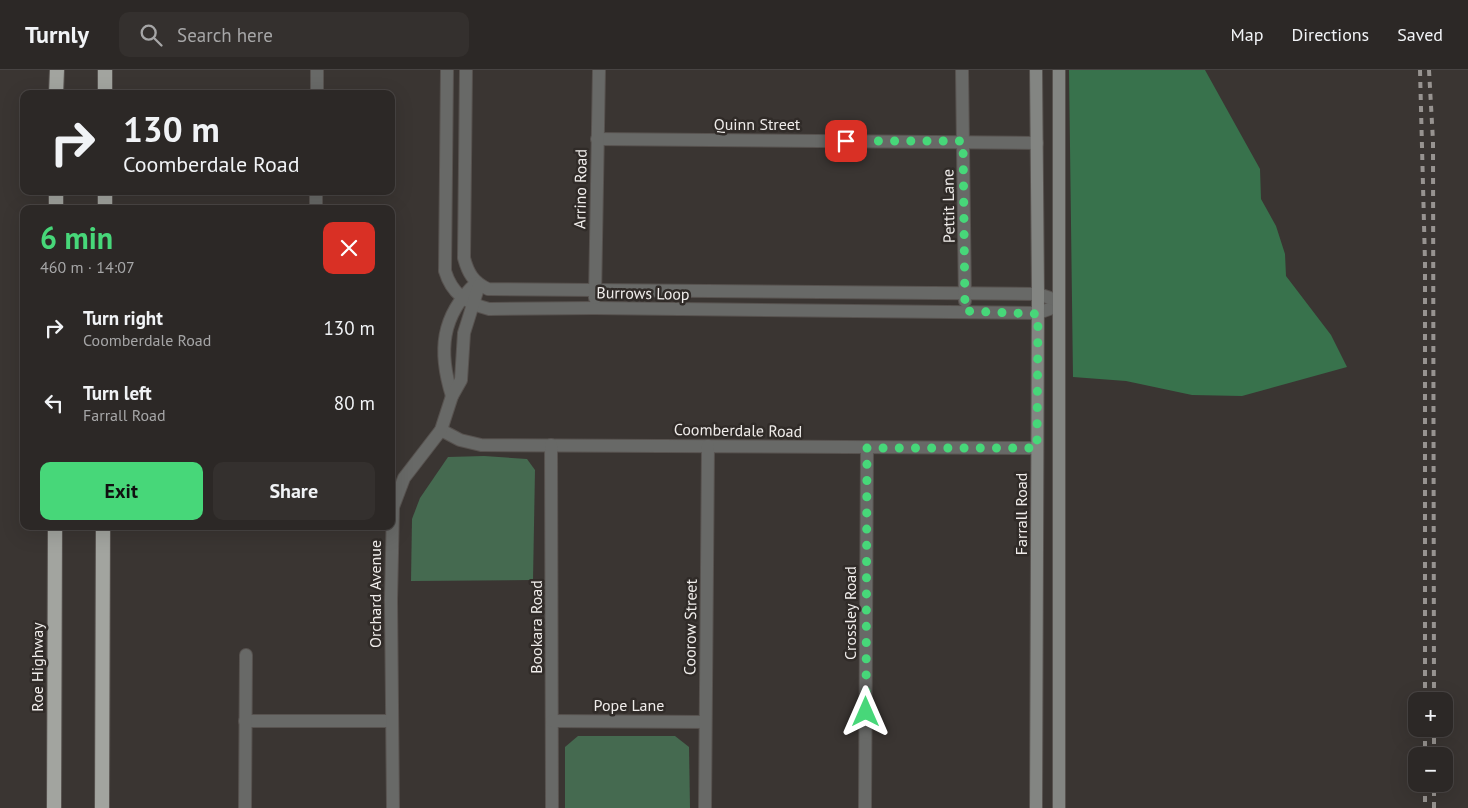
<!DOCTYPE html>
<meta charset="utf-8">
<style>
:root{--surface:#2c2826;--page:#34302e;--text:#f1f3f6;--muted:#a6a6a7;--line:#484443;--accent:#47d779}
body{margin:0;font-family:"PT Sans",sans-serif;background:var(--page);color:var(--text);height:100vh;display:flex;flex-direction:column;font-size:19px;white-space:nowrap}
*{box-sizing:border-box;margin:0}
p{font-size:16px;color:var(--muted)}
.icon{flex:none;width:28px;height:28px;fill:none;stroke:currentColor;stroke-width:2;stroke-linecap:round;stroke-linejoin:round}
.map{position:relative;flex:1;overflow:hidden}
.drawer{position:absolute;left:20px;top:135px;width:375px;height:325px;display:flex;flex-direction:column;background:var(--surface);border-radius:10px;box-shadow:0 5px 20px #0002,0 0 0 1px var(--line)}
.drawer>*{flex:none}
.top-card{position:absolute;left:20px;top:20px;width:375px;height:105px;border-radius:10px;box-shadow:0 5px 20px #0002,0 0 0 1px var(--line);background:#2c2826;color:var(--text);overflow:hidden}
.tools{position:absolute;left:1408px;top:622px;display:grid;gap:10px}
.tools a{display:grid;place-items:center;width:45px;height:45px;border-radius:10px;background:var(--surface);box-shadow:0 5px 20px #0002,0 0 0 1px var(--line);font-size:25px}
.pin{position:absolute;display:grid;place-items:center;width:42px;height:42px;color:#fff;margin:-21px;border-radius:10px;box-shadow:0 2px 8px #0006}
.me{position:absolute;width:55px;margin:-28px;rotate:0deg;stroke-linejoin:round;filter:drop-shadow(0 0 4px #0008)}
.turn{display:flex;align-items:center;gap:18px;height:105px;padding:0 20px;font-size:22px}
.turn .icon{width:65px;height:65px;stroke-width:2.5}
.turn b{display:block;font-size:35px;line-height:42px}
.round{display:grid;place-items:center;flex:none;width:52px;height:52px;border-radius:10px;background:var(--page)}
.overview{display:flex;align-items:center;justify-content:space-between;height:85px;padding:0 20px}
h1{font-size:30px;font-weight:600;line-height:38px;color:var(--accent)}
.action{display:flex;gap:10px;margin-top:auto;padding:10px 20px}
.action a{flex:1;height:58px;border-radius:10px;background:var(--accent);color:#111;font-size:20px;font-weight:600;line-height:58px;text-align:center}
.action a+a{background:var(--page);color:var(--text)}
ul{padding:0;list-style:none}
li{display:flex;align-items:center;gap:15px;height:75px;padding:0 20px}
li div{flex:1}
li b{display:block;font-size:19px}
li em{font-style:normal}
header{display:flex;align-items:center;gap:30px;box-sizing:border-box;height:70px;padding:0 25px;background:var(--surface);border-bottom:1px solid var(--line)}
header strong{font-size:24px}
nav{display:flex;gap:28px;margin-inline-start:auto;font-size:18px}
.search{width:350px;height:45px;background:var(--page);display:flex;align-items:center;gap:12px;box-sizing:border-box;padding:0 18px;border-radius:10px;color:var(--muted);font-size:19px}
.map>svg:first-child{display:block}
.green{fill:#456a50}
.forest{fill:#38724c}
.lines{fill:none;stroke-linecap:round;stroke-linejoin:round}
.minor-casing{stroke:#57524f;stroke-width:14}
.secondary-casing{stroke:#57524f;stroke-width:14}
.trunk-casing{stroke:#57524f;stroke-width:16}
.minor{stroke:#686967;stroke-width:12}
.secondary{stroke:#838582;stroke-width:12}
.trunk{stroke:#a2a49f;stroke-width:14}
.rail{stroke:#979390;stroke-width:4;stroke-dasharray:6 6;stroke-linecap:butt}
.route{stroke:#47d779;stroke-width:9;stroke-dasharray:0 16.2}
.labels{text-anchor:middle;dominant-baseline:central;stroke-width:5;stroke-linejoin:round;paint-order:stroke}
.street-label{font-size:16px;fill:#efecea;stroke:#302b28}
</style>
<header>
<strong>Turnly</strong>
<div class="search"><svg class="icon" aria-label="search" viewBox="0 0 24 24"><circle cx="10" cy="10" r="6"/><path d="M15 15l6 6"/></svg>Search here</div>
<nav><a>Map</a><a>Directions</a><a>Saved</a></nav>
</header>
<div class="map">
<svg width="1468" height="738" viewBox="0 0 1468 738">
<rect width="100%" height="100%" fill="#3a3532"/>
<g class="green">
<path d="M484,386l43,3 8,11 -2,110 -122,1 1,-62 8,-21 28,-41z"/>
<path d="M578,666h97l14,11 1,61h-125v-61z"/>
</g>
<path class="forest" d="M1069,0h136l55,99 1,30 15,27 9,28 1,22 45,59 16,32 -105,29 -50,-1 -66,-14 -53,-4z"/>
<g class="lines">
<defs>
<g id="minor">
<path d="M447,0l-2,201c7,23 21,32 44,38l105,-1 444,5 20,-7"/>
<path d="M466,0l-2,188c4,15 9,24 24,31l550,5 21,7"/>
<path d="M962,0l3,231"/>
<path d="M317,24v-24"/>
<path d="M597,69l440,4"/>
<path d="M316,139v-18"/>
<path d="M595,228l4,-228"/>
<path d="M452,326c-14,-45 -11,-80 24,-113"/>
<path d="M441,360l19,10 21,5 556,3"/>
<path d="M551,375l1,363"/>
<path d="M245,651h146"/>
<path d="M552,651l153,1"/>
<path d="M245,738l1,-153"/>
<path d="M393,738l-2,-208 2,-93 11,-29 37,-48 11,-34 9,-16 3,-47 15,-48"/>
<path d="M705,738l3,-362"/>
<path d="M865,738l2,-360"/>
</g>
<g id="secondary">
<path d="M1036,0l2,224 -2,514"/>
<path d="M1059,738v-738"/>
</g>
<g id="trunk">
<path d="M56,24l1,-24"/>
<path d="M105,24v-24"/>
<path d="M56,139v-18"/>
<path d="M105,139v-18"/>
<path d="M54,738l1,-282"/>
<path d="M102,738l1,-282"/>
</g>
</defs>
<use href="#minor" class="minor-casing"/>
<use href="#secondary" class="secondary-casing"/>
<use href="#trunk" class="trunk-casing"/>
<use href="#minor" class="minor"/>
<use href="#secondary" class="secondary"/>
<use href="#trunk" class="trunk"/>
<g class="rail">
<path d="M1420,0l5,192v439"/>
<path d="M1429,0l4,71 1,560"/>
<path d="M1425,659v27"/>
<path d="M1434,686v-27"/>
<path d="M1425,714v24"/>
<path d="M1434,738v-24"/>
</g>
</g>
<g class="lines">
<path class="route" d="M846,71h117l2,170 73,3 -1,134h-170l-1,264"/>
</g>
<g class="labels">
<g class="street-label">
<text x="757" y="54">Quinn Street</text>
<text transform="translate(580 119) rotate(-89)">Arrino Road</text>
<text transform="translate(948 136) rotate(-91)">Pettit Lane</text>
<text transform="translate(643 223) rotate(1)">Burrows Loop</text>
<text transform="translate(738 360) rotate(1)">Coomberdale Road</text>
<text transform="translate(1021 444) rotate(-90)">Farrall Road</text>
<text transform="translate(375 524) rotate(-90)">Orchard Avenue</text>
<text transform="translate(850 543) rotate(-90)">Crossley Road</text>
<text transform="translate(536 557) rotate(-90)">Bookara Road</text>
<text transform="translate(690 557) rotate(-89)">Coorow Street</text>
<text transform="translate(37 597) rotate(-90)">Roe Highway</text>
<text x="629" y="635">Pope Lane</text>
</g>
</g>
</svg>
<div class="tools">
<a>+</a>
<a>−</a>
</div>
<div class="pin" style="left:846px;top:71px;background:#d93025"><svg class="icon" aria-label="arrive" viewBox="0 0 24 24"><path d="M6 21V4h12l-3 4 3 4H6"/></svg></div>
<svg class="me" style="left:866px;top:642px" viewBox="-20 -20 40 40"><path d="M0-17L14 15 0 8-14 15z" fill="#47d779" stroke="#fff" stroke-width="4"/></svg>
<div class="top-card">
<div class="turn"><svg class="icon" aria-label="right" viewBox="0 0 24 24"><path d="M7 20v-9h11M14 6l5 5-5 5"/></svg><div><b>130 m</b>Coomberdale Road</div></div>
</div>
<section class="drawer">
<div class="overview"><div><h1>6 min</h1><p>460 m · 14:07</p></div><a class="round" style="background:#d93025;color:#fff"><svg class="icon" aria-label="close" viewBox="0 0 24 24"><path d="M6 6l12 12M18 6L6 18"/></svg></a></div>
<ul>
<li><svg class="icon" aria-label="right" viewBox="0 0 24 24"><path d="M7 20v-9h11M14 6l5 5-5 5"/></svg><div><b>Turn right</b><p>Coomberdale Road</p></div><em>130 m</em></li>
<li><svg class="icon" aria-label="left" viewBox="0 0 24 24"><path d="M17 20v-9H6M10 6l-5 5 5 5"/></svg><div><b>Turn left</b><p>Farrall Road</p></div><em>80 m</em></li>
</ul>
<div class="action"><a>Exit</a><a>Share</a></div>
</section>
</div>
